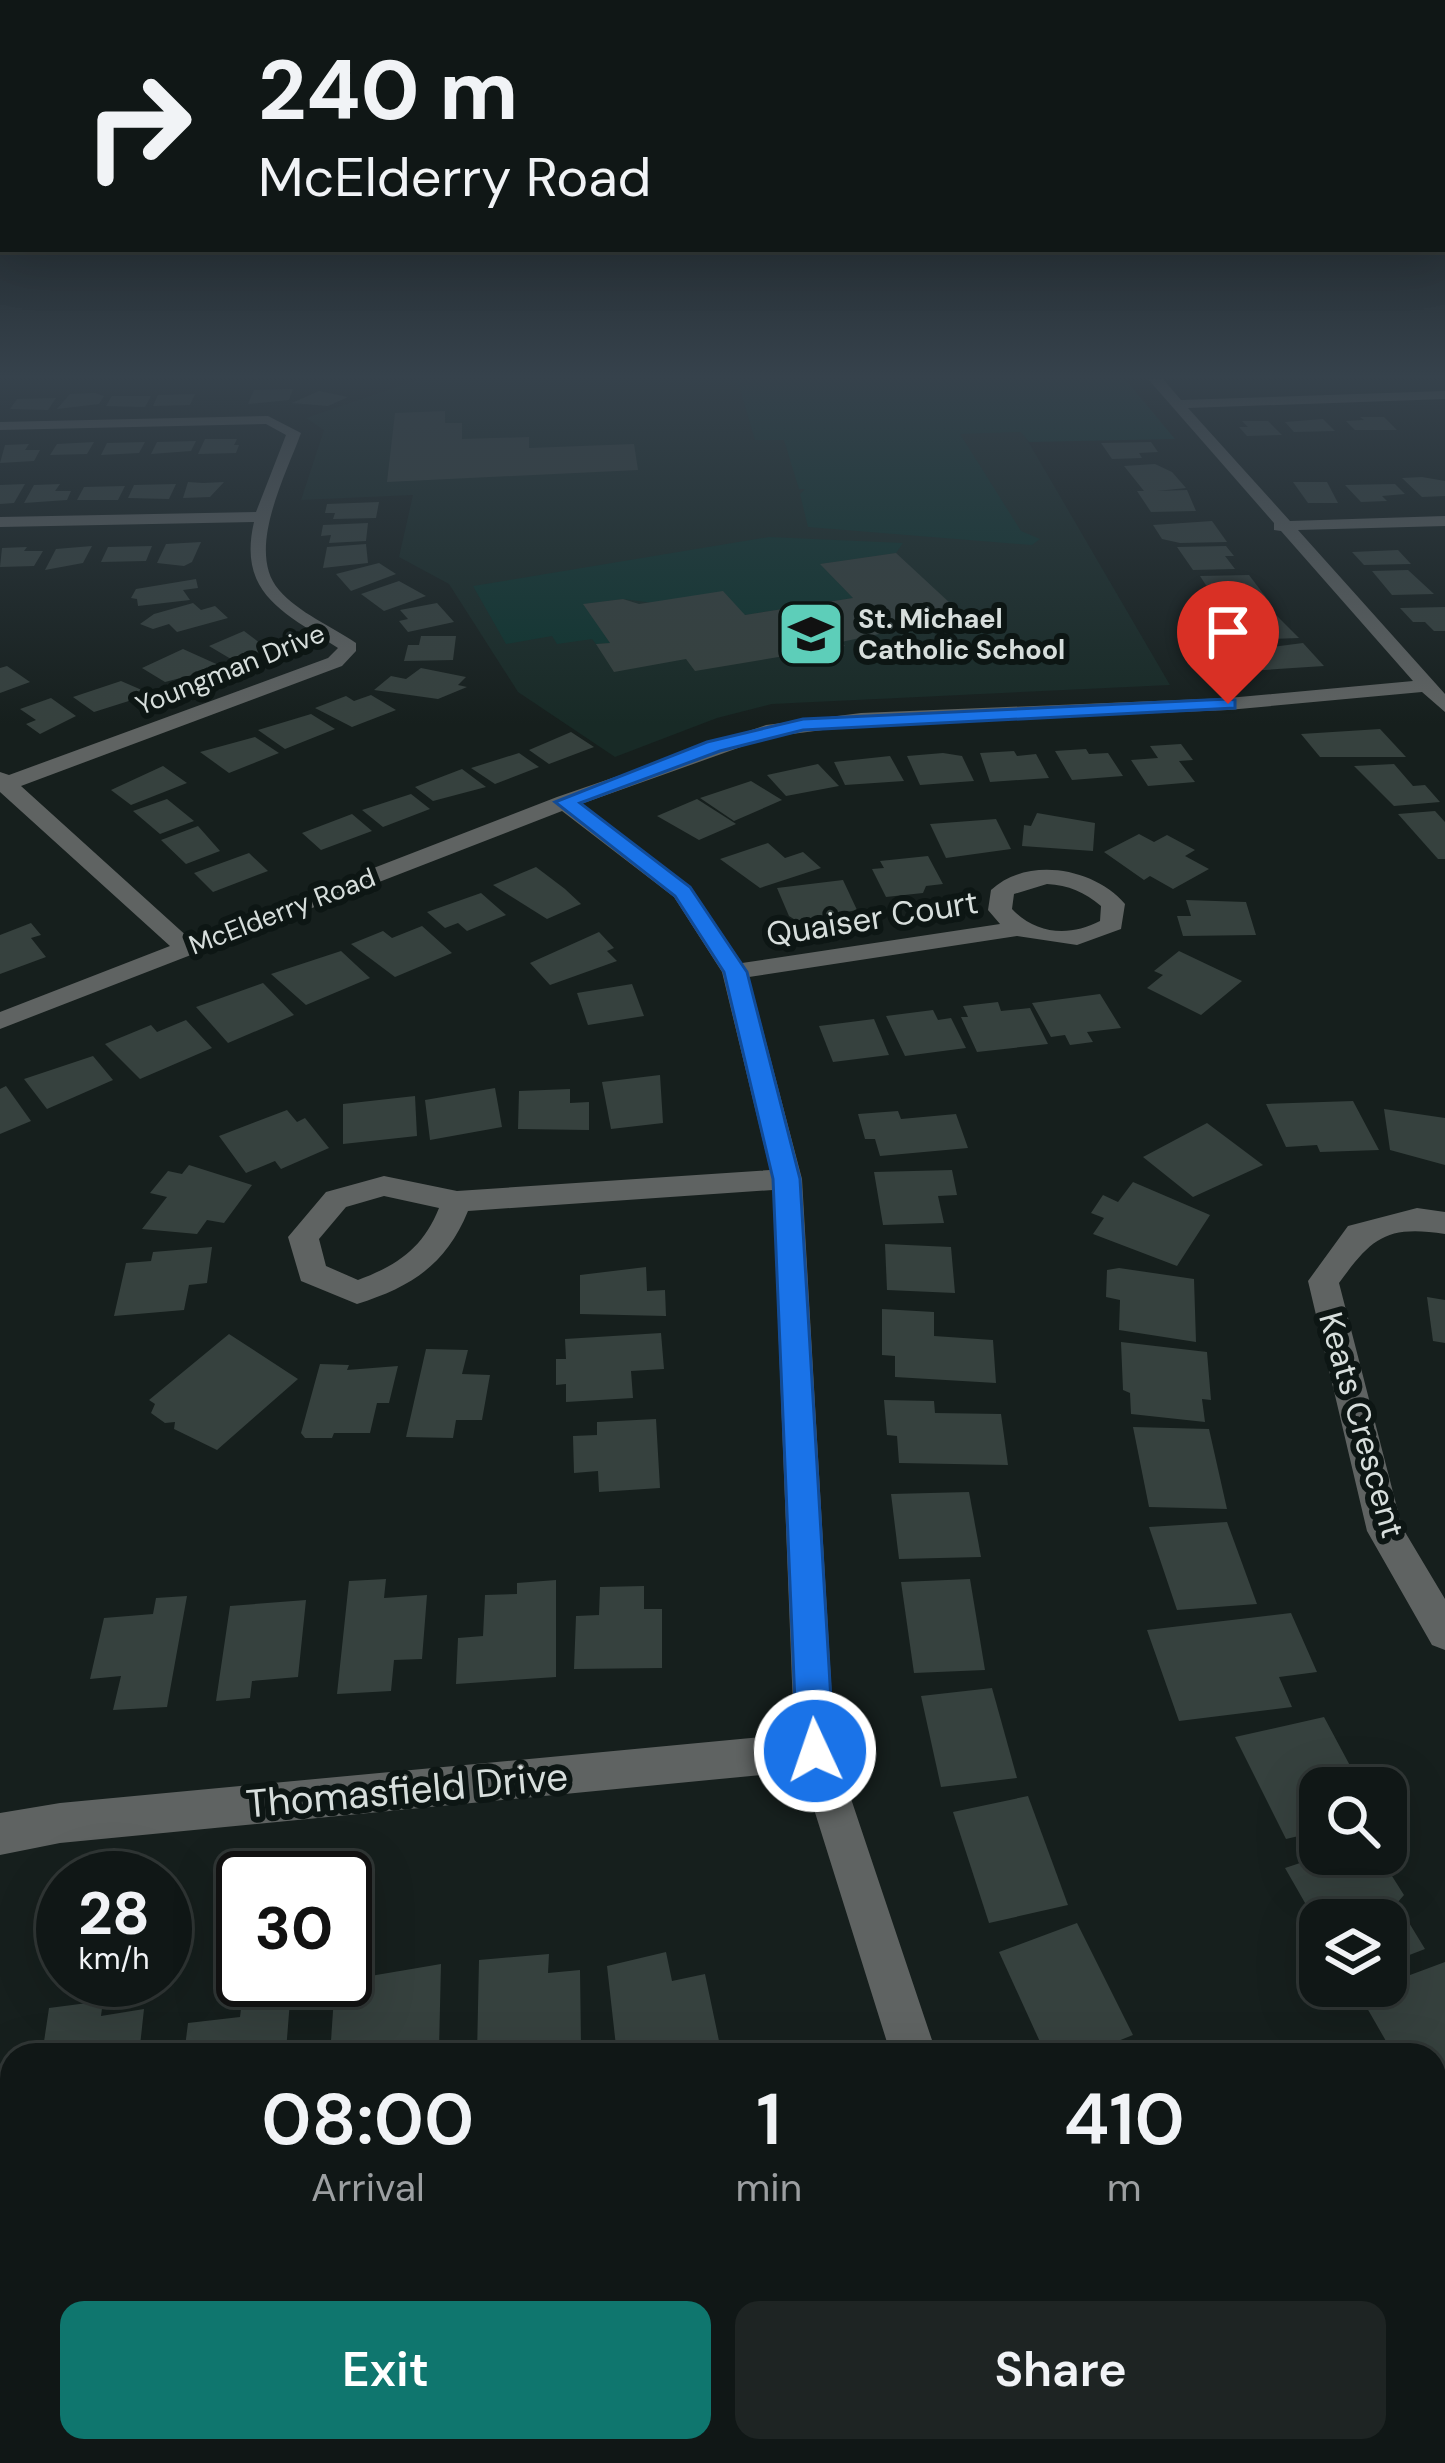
<!DOCTYPE html>
<style>
:root{--surface:#101716;--page:#1e2423;--text:#f1f3f6;--muted:#9c9fa1;--line:#303635;--accent:#0f766e}
body{margin:0;font-family:"DM Sans",sans-serif;background:var(--page);color:var(--text);height:100vh;display:flex;flex-direction:column;font-size:45px;white-space:nowrap}
*{box-sizing:border-box;margin:0}
p{font-size:39px;color:var(--muted)}
.icon{flex:none;width:66px;height:66px;fill:none;stroke:currentColor;stroke-width:2;stroke-linecap:round;stroke-linejoin:round}
.map{position:relative;flex:1;overflow:hidden}
.sheet{position:absolute;left:0px;top:2043px;width:1446px;height:420px;display:flex;flex-direction:column;background:var(--surface);border-radius:36px 36px 0 0;box-shadow:0 12px 48px #0002,0 0 0 3px var(--line)}
.sheet>*{flex:none}
.guide{position:absolute;left:0px;top:0px;width:1446px;height:252px;box-shadow:0 12px 48px #0002,0 0 0 3px var(--line);background:#101716;color:var(--text);overflow:hidden}
.fabs{position:absolute;left:1299px;top:1767px;display:grid;gap:24px}
.fabs a{display:grid;place-items:center;width:108px;height:108px;border-radius:24px;background:var(--surface);box-shadow:0 12px 48px #0002,0 0 0 3px var(--line);font-size:60px}
.speed{position:absolute;left:36px;top:1851px;display:flex;gap:24px;font-size:60px;font-weight:700;text-align:center}
.speed>*{display:grid;place-content:center;width:156px;height:156px;border-radius:50%;background:var(--surface);box-shadow:0 12px 48px #0002,0 0 0 3px var(--line);line-height:1}
.speed small{font-size:30px;font-weight:400}
.speed .limit{border:6px solid #111;border-radius:18px;background:#fff;color:#111}
.pin{position:absolute;display:grid;place-items:center;width:102px;height:102px;color:#fff;margin:-123px -51px;border-radius:50% 50% 50% 0;rotate:-45deg;box-shadow:0 0 12px #0007}
.pin .icon{rotate:45deg}
.me{position:absolute;width:132px;margin:-66px;rotate:357deg;stroke-linejoin:round;filter:drop-shadow(0 0 9px #0008)}
.turn{display:flex;align-items:center;gap:42px;height:252px;padding:0 60px;font-size:54px}
.turn .icon{width:156px;height:156px;stroke-width:2.5}
.turn b{display:block;font-size:84px;line-height:102px}
.eta{display:flex;justify-content:space-evenly;align-items:center;height:204px;text-align:center}
.eta b{font-size:72px;font-weight:600;line-height:84px}
.button{display:flex;gap:24px;margin-top:auto;padding:24px 60px}
.button a{flex:1;height:138px;border-radius:24px;background:var(--accent);color:#fff;font-size:48px;font-weight:600;line-height:138px;text-align:center}
.button a+a{background:var(--page);color:var(--text)}
.map>svg:first-child{display:block}
.built{fill:#182a26}
.green{fill:#0d342e}
.building{fill:#36413e}
.lines{fill:none;stroke-linecap:round;stroke-linejoin:round}
.minor{fill:#5f6362;fill-rule:evenodd}
.route{fill:#1a73e8;stroke:#114b97;stroke-width:3}
.labels{text-anchor:middle;dominant-baseline:central;stroke-width:12;stroke-linejoin:round;paint-order:stroke}
.far-poi-label{font-size:27px;font-weight:bold;fill:#d7dedc;stroke:#0d1614;text-anchor:start}
.far-street-label{font-size:27px;fill:#d7dedc;stroke:#0d1614}
.street-label{font-size:33px;fill:#d7dedc;stroke:#0d1614}
.near-street-label{font-size:39px;fill:#d7dedc;stroke:#0d1614}
</style>
<div class="map">
<svg width="1445" height="2463" viewBox="0 0 1445 2463">
<rect width="100%" height="100%" fill="#161f1d"/>
<path class="built" d="M420,379h317l19,61 266,-9 148,254 -398,19 -55,14 -102,39 -97,-65 -69,-108 -50,-27 14,-62 -112,5 23,-70 -18,-12z"/>
<g class="green">
<path d="M737,379h388l50,60 -146,3 -8,-10 -61,2 61,97 19,8 -8,6 -224,-18 -8,-33 5,-5h-6l-15,-49h-29z"/>
<path d="M769,537l134,6 -7,10 -75,11 32,34 -108,17 -122,-16 -38,5 25,39 -14,1 -4,-5 -35,5 -5,-8 -46,8 -33,-58z"/>
</g>
<g class="building">
<path d="M293,389l-4,11 -41,4 6,-14z"/>
<path d="M319,391l29,6 -20,9 -36,-3z"/>
<path d="M95,393l9,3 -5,8 -42,5 13,-15z"/>
<path d="M195,394l-5,11 -37,1 5,-11z"/>
<path d="M112,396h39l-6,11 -39,-1z"/>
<path d="M56,398l-8,12 -38,-1 7,-10z"/>
<path d="M445,411v12h17v16l67,-2v11l105,-4 4,26 -251,12 8,-69z"/>
<path d="M1360,417h24l13,13h-42l-9,-9 18,-1z"/>
<path d="M1323,419l12,12 -41,1 -9,-10z"/>
<path d="M1242,421h26l14,14 -35,1 -8,-9h9z"/>
<path d="M205,439h32l-3,6h5l-3,8 -38,1z"/>
<path d="M196,441l-5,10 -40,3 6,-12z"/>
<path d="M94,442l-7,12 -37,1 7,-11z"/>
<path d="M145,442l-6,11 -38,2 6,-12z"/>
<path d="M1151,442l7,10 -19,1 3,5 -30,1 -11,-16z"/>
<path d="M29,444l-4,6h15l-6,11 -34,2 5,-18z"/>
<path d="M1155,464l17,8 14,16 -29,3 30,-1 9,21 -45,1 -14,-21h7l-20,-25z"/>
<path d="M1422,477l23,4v15l-23,1 -20,-19z"/>
<path d="M188,482l15,1 21,-1 -14,15 -27,1z"/>
<path d="M1293,482h34l11,21h-30z"/>
<path d="M25,484l-11,19 -14,1v-19z"/>
<path d="M60,484l-5,7h16l-4,9 -43,3 10,-18z"/>
<path d="M176,484l-7,15 -41,-1 6,-13z"/>
<path d="M1395,484l10,10 -23,2 5,5 -26,1 -16,-17z"/>
<path d="M125,486l-7,14h-41l7,-13z"/>
<path d="M379,502l-3,16 -43,1 2,-6h-10l2,-9z"/>
<path d="M1212,521l15,21 -47,1 -18,-4 -9,-14z"/>
<path d="M368,523l-2,18 -37,2 2,-8 -10,1 2,-11z"/>
<path d="M201,542l-9,20 -8,4 -27,-3 9,-19z"/>
<path d="M366,544l2,19 -45,5 4,-21z"/>
<path d="M92,546l-9,17 -38,7 11,-21z"/>
<path d="M152,546l-6,15 -45,1 7,-15z"/>
<path d="M1226,546l8,10h-9l10,13 -42,1 -16,-23z"/>
<path d="M27,547l-3,4h19l-9,15 -34,1 2,-19z"/>
<path d="M1398,550l13,14 -47,1 -12,-13z"/>
<path d="M896,553l68,63 -123,26 4,4 -150,25 -9,-12 -72,13 -18,-28 14,-1 -27,-39 40,-5 16,5 84,-13 22,24 108,-17 -33,-34z"/>
<path d="M379,563l17,11 -45,17 -15,-17z"/>
<path d="M1408,570l26,24 -42,1 -20,-24z"/>
<path d="M1249,575l22,29 -52,1 -19,-29z"/>
<path d="M196,579l2,9 -15,2 7,10 -52,6 -1,-7 -6,-1 5,-9z"/>
<path d="M399,581l27,15 -42,15 -23,-17z"/>
<path d="M193,603l8,7 14,-4 13,12 -51,14 -8,-8 -16,5 -13,-5 14,-10z"/>
<path d="M437,603l17,19 -46,10 -9,-11 9,-2 -8,-9z"/>
<path d="M1445,607v24h-11l-9,-9h-12l-13,-14z"/>
<path d="M1273,612l26,26 -52,2 -19,-26z"/>
<path d="M244,631l25,19 -33,12 -27,-16z"/>
<path d="M421,636h35l-3,24 -49,1 4,-16h11z"/>
<path d="M1303,643l21,23 -75,5 -15,-19z"/>
<path d="M183,649l40,18 -58,15 -23,-14z"/>
<path d="M7,666l23,16 -30,11v-25z"/>
<path d="M421,668l45,9 -8,8 9,2 -29,12 -64,-9 17,-14 15,3z"/>
<path d="M121,681l30,13 -57,18 -21,-15z"/>
<path d="M371,695l25,15 -44,17 -37,-19 31,-12 8,5z"/>
<path d="M51,698l25,18 -36,18 -14,-10 10,-4 -16,-11z"/>
<path d="M311,714l24,15 -50,20 -27,-19z"/>
<path d="M1380,729l26,28h-86l-19,-23z"/>
<path d="M571,732l23,15 -45,17 -20,-14z"/>
<path d="M255,737l24,16 -50,20 -29,-21z"/>
<path d="M1181,744l12,16 -14,1 16,21 -47,4 -17,-26 27,-2 -8,-12z"/>
<path d="M1086,749l3,5 19,-1 15,23 -51,4 -17,-29z"/>
<path d="M1014,751l3,5 19,-2 13,24 -59,4 -10,-29z"/>
<path d="M519,753l20,14 -44,17 -24,-16z"/>
<path d="M943,753l19,3 12,25 -54,4 -13,-29z"/>
<path d="M890,756l14,25 -59,4 -11,-23z"/>
<path d="M818,764l21,22 -53,10 -19,-21z"/>
<path d="M1394,764l19,22 12,-1 15,17 -46,4 -40,-40z"/>
<path d="M163,766l24,17 -56,22 -20,-15z"/>
<path d="M462,769l24,18 -53,14 -18,-14z"/>
<path d="M751,781l31,19 -48,21 -34,-23z"/>
<path d="M411,794l19,15 -47,18 -21,-17z"/>
<path d="M167,799l27,22 -34,13 -27,-23z"/>
<path d="M697,799l36,23 3,2 -37,16 -42,-24z"/>
<path d="M1435,811l10,11v37h-7l-40,-45z"/>
<path d="M1037,813l58,10 -2,28 -71,-5 2,-21 7,1z"/>
<path d="M352,814l20,17 -51,19 -19,-17z"/>
<path d="M996,819l15,30 -65,9 -16,-34z"/>
<path d="M198,826l22,25 -34,13 -25,-24z"/>
<path d="M1139,834l15,8 13,-7 28,15 -10,6 24,13 -36,20 -23,-13 -6,4 -40,-28z"/>
<path d="M768,843l17,15 18,-6 18,16 -61,20 -40,-29z"/>
<path d="M249,853l19,18 -55,21 -19,-19z"/>
<path d="M928,856l15,28 -17,2 -3,7 -37,4 -14,-28 12,-1 -4,-7z"/>
<path d="M536,867l29,22 16,15 -34,15 -54,-34z"/>
<path d="M843,880l14,30 -60,11 -8,-5 -12,-28z"/>
<path d="M481,893l25,22 -39,16 -9,-8 -13,5 -18,-16z"/>
<path d="M1186,900l60,2 10,33 -73,1 -6,-20h14z"/>
<path d="M31,923l10,12 -10,3 15,19 -46,17v-39z"/>
<path d="M422,926l30,27 -57,24 -44,-33 32,-13 9,7z"/>
<path d="M599,932l15,16 -7,3 10,10 -67,24 -20,-22z"/>
<path d="M341,951l29,27 -64,27 -35,-31z"/>
<path d="M1179,951l63,30 -41,34 -54,-27 16,-13 -9,-4z"/>
<path d="M263,983l31,32 -66,28 -32,-36z"/>
<path d="M632,984l12,32 -56,9 -11,-32z"/>
<path d="M1100,994l21,34 -34,4 6,10 -23,3 -5,-10 -14,2 -19,-34z"/>
<path d="M998,1002l3,9 29,-3 18,36 -71,8 -16,-35h7l-5,-11z"/>
<path d="M933,1010l5,10 13,-2 15,30 -61,8 -19,-40z"/>
<path d="M874,1019l15,36 -56,7 -14,-36z"/>
<path d="M186,1020l26,28 -72,31 -35,-35 46,-19 6,7z"/>
<path d="M93,1056l20,24 -66,29 -23,-30z"/>
<path d="M660,1075l3,48 -52,6 -9,-47z"/>
<path d="M6,1086l25,35 -31,13v-45z"/>
<path d="M495,1088l7,39 -72,13 -5,-40z"/>
<path d="M570,1089v14l19,-1v28l-71,-1 1,-38z"/>
<path d="M415,1096l2,40 -74,8v-40z"/>
<path d="M1353,1101l26,49 -59,2 -3,-7 -31,2 -20,-43z"/>
<path d="M1384,1109l61,9v47l-55,-15z"/>
<path d="M287,1110l10,12 8,-4 24,30 -48,21 -6,-8 -29,12 -27,-37z"/>
<path d="M898,1111l3,8 55,-5 12,34 -88,8 -5,-17h-10l-7,-25z"/>
<path d="M1207,1123l56,42 -70,32 -50,-40z"/>
<path d="M189,1165l63,20 -28,38 -17,-3 -10,14 -55,-5 25,-32 -17,-4 18,-22 14,3z"/>
<path d="M952,1170l5,25 -19,1 6,27 -61,2 -9,-53z"/>
<path d="M1133,1182l77,33 -33,51 -84,-32 11,-16 -13,-5 12,-18 15,7z"/>
<path d="M885,1244l66,3 4,46 -68,-3z"/>
<path d="M212,1247l-5,36 -18,2 -5,25 -70,6 12,-53 25,-2 2,-9z"/>
<path d="M646,1267l1,24 18,-1 1,26 -86,-2v-39z"/>
<path d="M1119,1268l75,11 2,63 -77,-12 1,-30 -14,-3 1,-27z"/>
<path d="M1427,1297l18,3v43l-12,-2z"/>
<path d="M882,1309l52,3v24l59,4 3,43 -101,-6v-21l-13,-1z"/>
<path d="M661,1333l3,36 -33,2 2,27 -67,4v-18l-10,1v-26h10l-1,-20z"/>
<path d="M229,1334l69,45 -81,71 -43,-21 1,-7 -10,1 -14,-10 4,-9 -6,-4z"/>
<path d="M1121,1342l86,10 4,48 -9,-1 3,23 -74,-8 -1,-21 -7,-3z"/>
<path d="M426,1349l42,1 -6,24 28,1 -8,45h-26l-3,18 -47,-1z"/>
<path d="M320,1364l29,1 -2,5 51,-4 -9,37h-12l-7,30h-36l-2,5h-27l-4,-5z"/>
<path d="M884,1400l50,1 1,12 66,1 7,51 -109,-2 -2,-27 -10,-1z"/>
<path d="M656,1419l4,69 -61,4 -1,-21 -24,2 -1,-37 24,-1v-13z"/>
<path d="M1133,1427l76,2 18,80 -78,-2z"/>
<path d="M969,1492l12,65 -82,2 -8,-65z"/>
<path d="M1227,1522l30,82 -80,6 -28,-83z"/>
<path d="M386,1579l-2,19 43,-3 -5,64 -28,1 -3,31 -54,3 12,-113z"/>
<path d="M970,1579l15,91 -71,3 -13,-91z"/>
<path d="M556,1580v97l-100,7 2,-46 25,-2 2,-41 32,-1v-11z"/>
<path d="M644,1586v23h18v59l-88,1 2,-53 23,-1 1,-28z"/>
<path d="M187,1596l-20,111 -54,3 8,-34 -31,3 14,-61 49,-4 3,-16z"/>
<path d="M306,1600l-8,77 -46,4 -2,17 -34,3 14,-95z"/>
<path d="M1291,1613l26,59 -38,5 13,30 -113,14 -32,-91z"/>
<path d="M992,1688l25,90 -76,9 -20,-91z"/>
<path d="M1324,1717l38,71h-42v43l-34,8 -51,-102z"/>
<path d="M1028,1796l40,109 -79,18 -36,-111z"/>
<path d="M1327,1854h51l26,41 -7,8 28,46 -39,15v-44h-66v9l-35,-61z"/>
<path d="M1077,1923l56,112 -50,20h-37l-47,-103z"/>
<path d="M666,1952l6,29 33,-7 17,81h-105l-10,-89z"/>
<path d="M549,1954l-1,19 32,-3 1,75 -12,1v9h-92l2,-95z"/>
<path d="M1445,1962v166l-11,-19v-54h-40l-35,-61z"/>
<path d="M441,1964l-2,85 -22,6h-87l5,-73z"/>
<path d="M291,1988l-5,63 -102,4 4,-32 52,-6 3,-24z"/>
<path d="M103,2001l-2,15 43,-7 -5,46h-97l7,-47z"/>
<path d="M118,2451h49l-2,12h-143z"/>
<path d="M191,2451h138l-1,12h-139z"/>
<path d="M359,2451h141l-1,12h-141z"/>
<path d="M530,2451h147l8,12h-154z"/>
<path d="M711,2451h109l2,9 -108,3z"/>
<path d="M1230,2451h100l6,12h-109l-4,-9z"/>
</g>
<g class="lines">
<g class="minor">
<path d="M1148,379h15l18,21 264,-9v8l-257,9 102,113 155,-5v10l-147,4 147,164v18l-23,-20 -194,18 -367,15 -92,12 -188,67 110,83 51,76 258,-39 -12,-14 3,-20c37,-34 103,-22 134,14l-4,25 -44,16 -60,-9 -268,41 53,202 33,572 102,304h-46l-89,-284 -742,72 -60,12v-42l60,-10 734,-69 -21,-544 -305,21c-22,54 -57,76 -111,93l-56,-23 -13,-44 38,-45 58,-16 73,15 313,-21 -48,-198 -48,-75 -112,-86 -562,218v-17l170,-66 -170,-154v-20l9,3 319,-117 10,-10c-52,-35 -101,-53 -84,-126l-254,5v-10l256,-5 30,-77 -20,-11 -266,6v-8l268,-6 33,17c-15,42 -56,118 -22,157 20,23 52,36 77,53v8l-14,15 -321,120 169,153 367,-142 209,-72 95,-12 367,-15 185,-17 -132,-150 -7,-1v-7zM1047,884c22,1 37,8 54,22l-1,15c-31,16 -64,13 -88,-12l2,-15zM384,1196l55,12c-16,40 -41,57 -81,72l-32,-14 -7,-27 27,-32z"/>
<path d="M1417,1208l28,4v22c-59,-9 -73,4 -106,49l63,244 43,72v51l-13,-5 -65,-114 -59,-250 40,-55z"/>
<path d="M1015,2451h54l4,12h-54z"/>
</g>
</g>
<linearGradient id="sky" x2="0" y2="1"><stop stop-color="#0c1110"/><stop offset="0.52" stop-color="#36424c"/><stop offset="1" stop-color="#36424c" stop-opacity="0"/></linearGradient>
<rect width="1445" height="724" fill="url(#sky)"/>
<path class="route" d="M1228,699l7,1v8l-432,22 -83,21 -140,52 110,84 57,85 53,207 34,572 -6,12 -13,5 -12,-5 -6,-12 -24,-572 -49,-207 -49,-76 -120,-94 152,-60 96,-23z"/>
<defs>
<symbol id="school-square" viewBox="-11 -11 22 22"><rect x="-9" y="-9" width="18" height="18" rx="4" fill="#5dceb9" stroke="#0d1614"/><path d="M0-5L7-2L0 1L-7-2ZM-4 1L0 2.5L4 1V4Q0 6-4 4Z" fill="#111"/></symbol>
</defs>
<g fill-rule="evenodd">
<use href="#school-square" x="773" y="596" width="76" height="76"/>
</g>
<g class="labels">
<g class="far-poi-label">
<text x="858" y="618">St. Michael<tspan x="858" dy="31">Catholic School</tspan></text>
</g>
<g class="far-street-label">
<text transform="translate(230 669) rotate(-22)">Youngman Drive</text>
<text transform="translate(282 911) rotate(-21)">McElderry Road</text>
</g>
<g class="street-label">
<text transform="translate(872 918) rotate(-9)">Quaiser Court</text>
<text transform="translate(1362 1425) rotate(74)">Keats Crescent</text>
</g>
<g class="near-street-label">
<text transform="translate(407 1790) rotate(-5)">Thomasfield Drive</text>
</g>
</g>
</svg>
<div class="fabs">
<a><svg class="icon" aria-label="search" viewBox="0 0 24 24"><circle cx="10" cy="10" r="6"/><path d="M15 15l6 6"/></svg></a>
<a><svg class="icon" aria-label="layers" viewBox="0 0 24 24"><path d="M12 4l9 5-9 5-9-5zM3 14l9 5 9-5"/></svg></a>
</div>
<div class="speed"><div>28<small>km/h</small></div><div class="limit">30</div></div>
<div class="pin" style="left:1228px;top:704px;background:#d93025"><svg class="icon" aria-label="arrive" viewBox="0 0 24 24"><path d="M6 21V4h12l-3 4 3 4H6"/></svg></div>
<svg class="me" style="left:815px;top:1751px" viewBox="-20 -20 40 40"><circle r="17" fill="#1a73e8" stroke="#fff" stroke-width="3"/><path d="M0-11L8 9 0 5-8 9z" fill="#fff"/></svg>
<div class="guide">
<div class="turn"><svg class="icon" aria-label="right" viewBox="0 0 24 24"><path d="M7 20v-9h11M14 6l5 5-5 5"/></svg><div><b>240 m</b>McElderry Road</div></div>
</div>
<section class="sheet">
<div class="eta">
<div><b>08:00</b><p>Arrival</p></div>
<div><b>1</b><p>min</p></div>
<div><b>410</b><p>m</p></div>
</div>
<div class="button"><a>Exit</a><a>Share</a></div>
</section>
</div>
